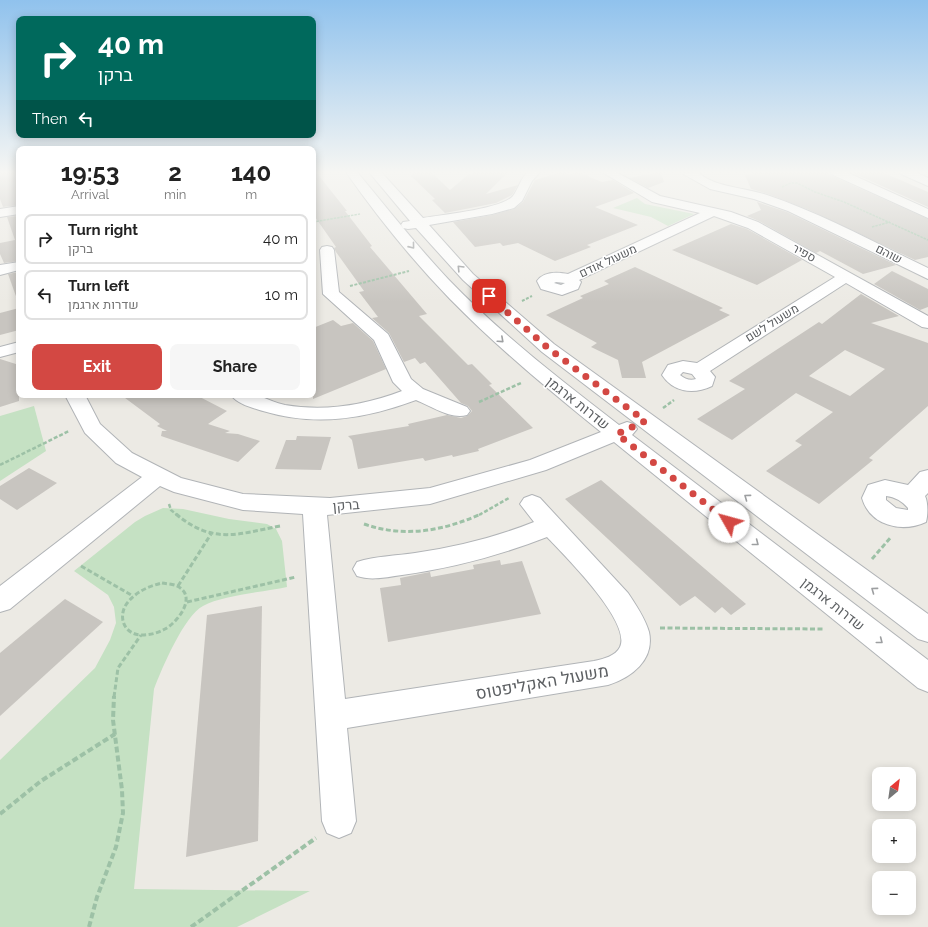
<!DOCTYPE html>
<meta charset="utf-8">
<style>
:root{--surface:#fff;--page:#f6f6f6;--text:#222;--muted:#767676;--line:#e0e0e0;--accent:#d34843}
body{margin:0;font-family:Raleway,Heebo,sans-serif;background:var(--page);color:var(--text);height:100vh;display:flex;flex-direction:column;font-size:15px;white-space:nowrap}
*{box-sizing:border-box;margin:0}
p{font-size:13px;color:var(--muted)}
.icon{flex:none;width:22px;height:22px;fill:none;stroke:currentColor;stroke-width:2;stroke-linecap:round;stroke-linejoin:round}
.map{position:relative;flex:1;overflow:hidden}
.panel{position:absolute;left:16px;top:146px;width:300px;height:252px;display:flex;flex-direction:column;background:var(--surface);border-radius:8px;box-shadow:0 2px 10px #0003}
.panel>*{flex:none}
.hud{position:absolute;left:16px;top:16px;width:300px;height:122px;border-radius:8px;box-shadow:0 2px 10px #0003;background:#00695c;color:#fff;overflow:hidden}
.needle{width:26px;rotate:29deg}
.tools{position:absolute;left:872px;top:767px;display:grid;gap:8px}
.tools a{display:grid;place-items:center;width:44px;height:44px;border-radius:8px;background:var(--surface);box-shadow:0 2px 10px #0003;font-size:20px}
.pin{position:absolute;display:grid;place-items:center;width:34px;height:34px;color:#fff;margin:-17px;border-radius:8px;box-shadow:0 2px 6px #0006}
.me{position:absolute;width:44px;margin:-22px;rotate:308deg;stroke-linejoin:round;filter:drop-shadow(0 0 3px #0008)}
.turn{display:flex;align-items:center;gap:14px;height:84px;padding:0 16px;font-size:18px}
.turn .icon{width:52px;height:52px;stroke-width:2.5}
.turn b{display:block;font-size:28px;line-height:34px}
.then{display:flex;align-items:center;height:38px;padding:0 16px;background:#0003;gap:8px;font-size:15px}
.eta{display:flex;justify-content:space-evenly;align-items:center;height:68px;text-align:center}
.eta b{font-size:24px;font-weight:700;line-height:28px}
.action{display:flex;gap:8px;margin-top:auto;padding:8px 16px}
.action a{flex:1;height:46px;border-radius:8px;background:var(--accent);color:#fff;font-size:16px;font-weight:700;line-height:46px;text-align:center}
.action a+a{background:var(--page);color:var(--text)}
ul{padding:0;list-style:none}
li{display:flex;align-items:center;gap:12px;height:50px;margin:0 8px 6px;padding:0 8px;border:2px solid var(--line);border-radius:8px}
li div{flex:1}
li b{display:block;font-size:15px}
li em{font-style:normal}
.map>svg:first-child{display:block}
.green{fill:#c5e1c3}
.building{fill:#c8c5c0;fill-rule:evenodd}
.lines{fill:none;stroke-linecap:round;stroke-linejoin:round}
.minor-casing{stroke:#b1b4b7;stroke-width:2}
.path-far4{stroke:#9dc1a6;stroke-width:1.5;stroke-dasharray:2.5 1;stroke-linecap:butt}
.path-far3{stroke:#9dc1a6;stroke-width:2;stroke-dasharray:3 1.5;stroke-linecap:butt}
.path-far2{stroke:#9dc1a6;stroke-width:2.5;stroke-dasharray:4 2;stroke-linecap:butt}
.path-far1{stroke:#9dc1a6;stroke-width:3;stroke-dasharray:5 2.5;stroke-linecap:butt}
.path{stroke:#9dc1a6;stroke-width:4;stroke-dasharray:6 3;stroke-linecap:butt}
.minor{fill:#fff;fill-rule:evenodd}
.oneway{stroke:#9d9fa1}
.route{stroke:#d34843;stroke-width:7;stroke-dasharray:0 12.6}
.labels{text-anchor:middle;dominant-baseline:central;stroke-width:3;stroke-linejoin:round;paint-order:stroke}
.far-street-label{font-size:12px;fill:#5c5f62;stroke:#fff}
.street-label{font-size:14px;fill:#5c5f62;stroke:#fff}
.near-street-label{font-size:17px;fill:#5c5f62;stroke:#fff}
</style>
<div class="map">
<svg width="928" height="927" viewBox="0 0 928 927">
<rect width="100%" height="100%" fill="#eceae4"/>
<g class="green">
<path d="M637,198l8,6 49,10 -26,12 -17,-9 -38,-9z"/>
<path d="M34,406l12,45 -46,30v-65z"/>
<path d="M163,508l20,1 46,10 38,5 9,5 6,12 5,46c-23,5 -64,8 -84,19 -19,10 -41,62 -49,83l-20,200 176,2 -73,36h-237v-167l95,-92 15,-28 6,-17 -2,-16 -6,-12 -34,-24 61,-49 10,-6z"/>
</g>
<g class="building">
<path d="M0,172h13l6,13v20l-16,2 -3,-8z"/>
<path d="M313,172h3l31,39h-2l27,35 -2,1 57,67 -8,2 49,49 4,-1 20,20 -3,1 44,43 -55,21 1,2 -26,6 -1,-2 -27,6 -2,-3 -65,11 -6,-29 -4,-4 61,-10 -1,-2 39,-9 14,3 6,-2 5,-5 -4,-5 -7,-3 -36,-41 -5,2 -5,-6 -11,4 -15,-29 -17,-15 6,-1 -19,-25 5,-1 -28,-39 -2,-4 2,-1 -23,-33z"/>
<path d="M414,172h17l19,18 19,-16h3l2,-2h34l-22,22 32,-9 -6,10 -16,8 -51,10 -13,-13 3,-1 -24,-23z"/>
<path d="M561,172l8,2 9,-2 24,10 11,-2 21,13 -39,14 43,18 -51,20 4,2 -36,14 -37,-18 -15,3 -3,-3 -25,4 -22,-25 39,-7 22,-6 9,-7 12,-22z"/>
<path d="M661,172l3,10 -16,6 -19,-10z"/>
<path d="M757,172h72l1,3 98,44v38l-13,3 -106,-50 -41,-16 -17,-5 -6,-14z"/>
<path d="M851,172h31l46,20v15z"/>
<path d="M757,202l30,10 109,53 -33,9 -43,-23 -4,2 -57,-32 -12,-5 14,-6z"/>
<path d="M19,216v45l-15,2 -4,-9v-11l15,-3 -8,-23z"/>
<path d="M731,224l16,5 55,31 -45,25 -85,-35z"/>
<path d="M635,267l88,41 -4,2 11,5 -88,47 4,16h-24l-4,-18 -27,-13 6,-4 -51,-28 37,-17 -3,-2 29,-12 -5,-3z"/>
<path d="M892,271l36,18v18l-8,3 -46,-26z"/>
<path d="M19,272v27h-2l-9,-25z"/>
<path d="M861,294l38,22 -28,7 57,20v63l-59,52 4,2 -54,44 -53,-33 36,-26 -7,-4 38,-29 -37,-19 -64,47 -35,-21 48,-30 -16,-8 90,-59 3,2zM845,350l40,19 -35,27 -41,-20z"/>
<path d="M19,308v22l-19,5v-22z"/>
<path d="M333,320l8,6 12,-3 20,18 13,28 -73,30v-71z"/>
<path d="M0,359l19,6v36l-19,6z"/>
<path d="M121,395h75l31,16 -19,13 22,7 -5,2 13,1 22,7 -22,21 -77,-26 1,-5h5l-10,-5 3,-2z"/>
<path d="M297,436l34,1 -10,33 -46,-1 11,-29h10z"/>
<path d="M29,468l28,15 -40,27 -17,-11v-13z"/>
<path d="M601,480l145,124 -15,11 -9,-8 -7,6 -20,-17 -15,10 -115,-107z"/>
<path d="M500,560l1,5 21,-4 19,53 -153,28 -8,-54 21,-3 -1,-7 30,-6 1,5 43,-8 -1,-4z"/>
<path d="M65,599l38,23 -103,94v-63z"/>
<path d="M262,606l-4,235 -72,16 21,-242z"/>
</g>
<g class="lines">
<defs>
<g id="minor">
<path d="M346,172h11c30,36 59,73 91,107 52,54 111,100 171,146l8,-3 7,2 3,5 -5,6 296,225v32l-10,-4 -304,-246 -68,28 -116,34 -103,11 18,184 249,-38c9,-2 22,-5 26,-14 12,-25 -56,-92 -73,-110 -46,18 -95,31 -145,38 -15,2 -31,6 -45,1l-4,-7 4,-7c18,-6 39,-6 58,-9 41,-6 81,-16 119,-31l-14,-18 4,-6 8,-3 8,3 88,95c8,12 17,25 21,39 6,28 -18,46 -41,53l-261,43 9,93 -5,12 -12,5 -12,-5 -5,-12 -19,-307 -60,-4 -69,-18 -14,-6 -150,123 -10,3v-26l142,-109 -26,-14 -31,-30 -20,-38h20l15,29 32,29 49,25 62,16 87,4 100,-10 100,-28 71,-28c-52,-42 -104,-85 -151,-133 -36,-37 -74,-84 -104,-127z"/>
<path d="M369,172h12l42,46c18,-3 79,-9 90,-22 6,-8 7,-17 15,-24h12l-8,9 -10,20 -8,7 -22,6 -63,11 44,49 81,70 374,270v28l-10,-3 -376,-287 -79,-72 -47,-52 -8,1 -5,-1 -2,-3 2,-3 7,-1z"/>
<path d="M602,172h14l44,24 71,16 27,10 170,94v12l-6,-1 -76,-44 -136,88 5,6 -3,9c-19,9 -39,6 -50,-11l6,-10 15,-4 14,2 138,-86 -87,-49 -34,-12 -135,64 2,2 -3,7 -16,6 -21,-6 -4,-8c7,-10 21,-9 31,-7l132,-61 -48,-11zM556,282l9,1 -4,2 -7,-2zM683,372l9,2 4,5c-6,2 -11,0 -16,-4z"/>
<path d="M698,172c14,15 49,16 69,23 56,19 108,48 161,73v11l-140,-68 -34,-12 -44,-10 -25,-14 -2,-2z"/>
<path d="M830,172h16l82,37v9l-97,-44z"/>
<path d="M900,172h16l12,6v8l-27,-12z"/>
<path d="M19,206v8l-19,3v-8z"/>
<path d="M327,246l5,1 2,3 5,42 49,42 23,45 12,10 44,18 3,4 -3,4c-16,5 -36,-9 -51,-15 -51,19 -100,27 -153,11 -10,-3 -26,-7 -32,-16 9,0 20,-2 28,1 9,3 17,7 26,9 40,7 80,0 117,-14l-9,-9 -19,-42 -51,-46 -3,-44 2,-3z"/>
<path d="M19,262v8l-19,5v-10z"/>
<path d="M19,342v10l-19,5v-10z"/>
<path d="M928,470v23l-3,3c3,6 3,19 1,26 -24,11 -56,4 -64,-24l6,-13 17,-5 23,5 12,-13zM886,496c9,1 16,5 22,12v2l-12,-2 -10,-8z"/>
</g>
</defs>
<use href="#minor" class="minor-casing"/>
<g class="path-far4">
<path d="M782,187l9,-4h6l18,9 29,10 84,38"/>
<path d="M313,222l47,-8"/>
<path d="M872,227l18,-5"/>
</g>
<g class="path-far3">
<path d="M350,286l59,-15"/>
<path d="M522,301l10,-5"/>
</g>
<g class="path-far2">
<path d="M479,402l42,-19"/>
<path d="M663,408l11,-8"/>
<path d="M0,465l69,-34"/>
<path d="M169,504l2,6 6,5"/>
<path d="M479,515l30,-17"/>
</g>
<g class="path-far1">
<path d="M176,514c37,31 62,20 104,12"/>
<path d="M364,524c40,14 79,7 117,-10"/>
<path d="M872,559l19,-22"/>
<path d="M81,566l52,30"/>
<path d="M162,583c5,1 11,1 15,3 21,10 1,36 -12,43 -7,4 -15,6 -23,6 -19,0 -25,-20 -14,-33 8,-10 21,-16 34,-19z"/>
<path d="M178,586l33,-52"/>
<path d="M187,602l109,-25"/>
<path d="M660,628l165,1"/>
<path d="M114,697l4,-29 23,-33"/>
</g>
<g class="path">
<path d="M0,814l41,-33 74,-47"/>
<path d="M89,927l8,-30 19,-50 7,-34 -1,-23 -9,-70 1,-24"/>
<path d="M191,927l125,-89"/>
</g>
<use href="#minor" class="minor"/>
</g>
<defs><path id="oneway-chevron" d="M-2-3.5L2.5 0L-2 3.5" fill="none" stroke-width="1.6" stroke-linecap="round" stroke-linejoin="round"/></defs>
<g class="oneway">
<use href="#oneway-chevron" transform="translate(412 246) rotate(51)"/>
<use href="#oneway-chevron" transform="translate(460 268) rotate(-134)"/>
<use href="#oneway-chevron" transform="translate(501 340) rotate(42)"/>
<use href="#oneway-chevron" transform="translate(747 497) rotate(-144)"/>
<use href="#oneway-chevron" transform="translate(756 543) rotate(38)"/>
<use href="#oneway-chevron" transform="translate(874 590) rotate(-144)"/>
<use href="#oneway-chevron" transform="translate(880 641) rotate(38)"/>
</g>
<linearGradient id="sky" x2="0" y2="1"><stop stop-color="#90c2ed"/><stop offset="0.57" stop-color="#f6f6f3"/><stop offset="1" stop-color="#f6f6f3" stop-opacity="0"/></linearGradient>
<rect width="928" height="302" fill="url(#sky)"/>
<g class="lines">
<path class="route" d="M489,296l59,52 97,73 -28,13 112,88"/>
</g>
<g class="labels">
<g class="far-street-label">
<text transform="translate(804 253) rotate(29)">ספיר</text>
<text transform="translate(889 254) rotate(27)">שוהם</text>
<text transform="translate(608 261) rotate(-25)">משעול אודם</text>
<text transform="translate(772 323) rotate(-32)">משעול לשם</text>
</g>
<g class="street-label">
<text transform="translate(578 403) rotate(38)">שדרות ארגמן</text>
<text transform="translate(346 505) rotate(-5)">ברקן</text>
<text transform="translate(833 604) rotate(38)">שדרות ארגמן</text>
</g>
<g class="near-street-label">
<text transform="translate(542 682) rotate(-10)">משעול האקליפטוס</text>
</g>
</g>
</svg>
<div class="tools">
<a><svg class="needle" viewBox="-14 -14 28 28"><path d="M0-13l5 13h-10z" fill="#e53935"/><path d="M0 13l5-13h-10z" fill="#767676"/></svg></a>
<a>+</a>
<a>−</a>
</div>
<div class="pin" style="left:489px;top:296px;background:#d93025"><svg class="icon" aria-label="arrive" viewBox="0 0 24 24"><path d="M6 21V4h12l-3 4 3 4H6"/></svg></div>
<svg class="me" style="left:729px;top:522px" viewBox="-20 -20 40 40"><circle r="19" fill="#fff"/><path d="M0-13L10 11 0 6-10 11z" fill="#d34843"/></svg>
<div class="hud">
<div class="turn"><svg class="icon" aria-label="right" viewBox="0 0 24 24"><path d="M7 20v-9h11M14 6l5 5-5 5"/></svg><div><b>40 m</b>ברקן</div></div>
<div class="then">Then<svg class="icon" aria-label="left" viewBox="0 0 24 24"><path d="M17 20v-9H6M10 6l-5 5 5 5"/></svg></div>
</div>
<section class="panel">
<div class="eta">
<div><b>19:53</b><p>Arrival</p></div>
<div><b>2</b><p>min</p></div>
<div><b>140</b><p>m</p></div>
</div>
<ul>
<li><svg class="icon" aria-label="right" viewBox="0 0 24 24"><path d="M7 20v-9h11M14 6l5 5-5 5"/></svg><div><b>Turn right</b><p>ברקן</p></div><em>40 m</em></li>
<li><svg class="icon" aria-label="left" viewBox="0 0 24 24"><path d="M17 20v-9H6M10 6l-5 5 5 5"/></svg><div><b>Turn left</b><p>שדרות ארגמן</p></div><em>10 m</em></li>
</ul>
<div class="action"><a>Exit</a><a>Share</a></div>
</section>
</div>
